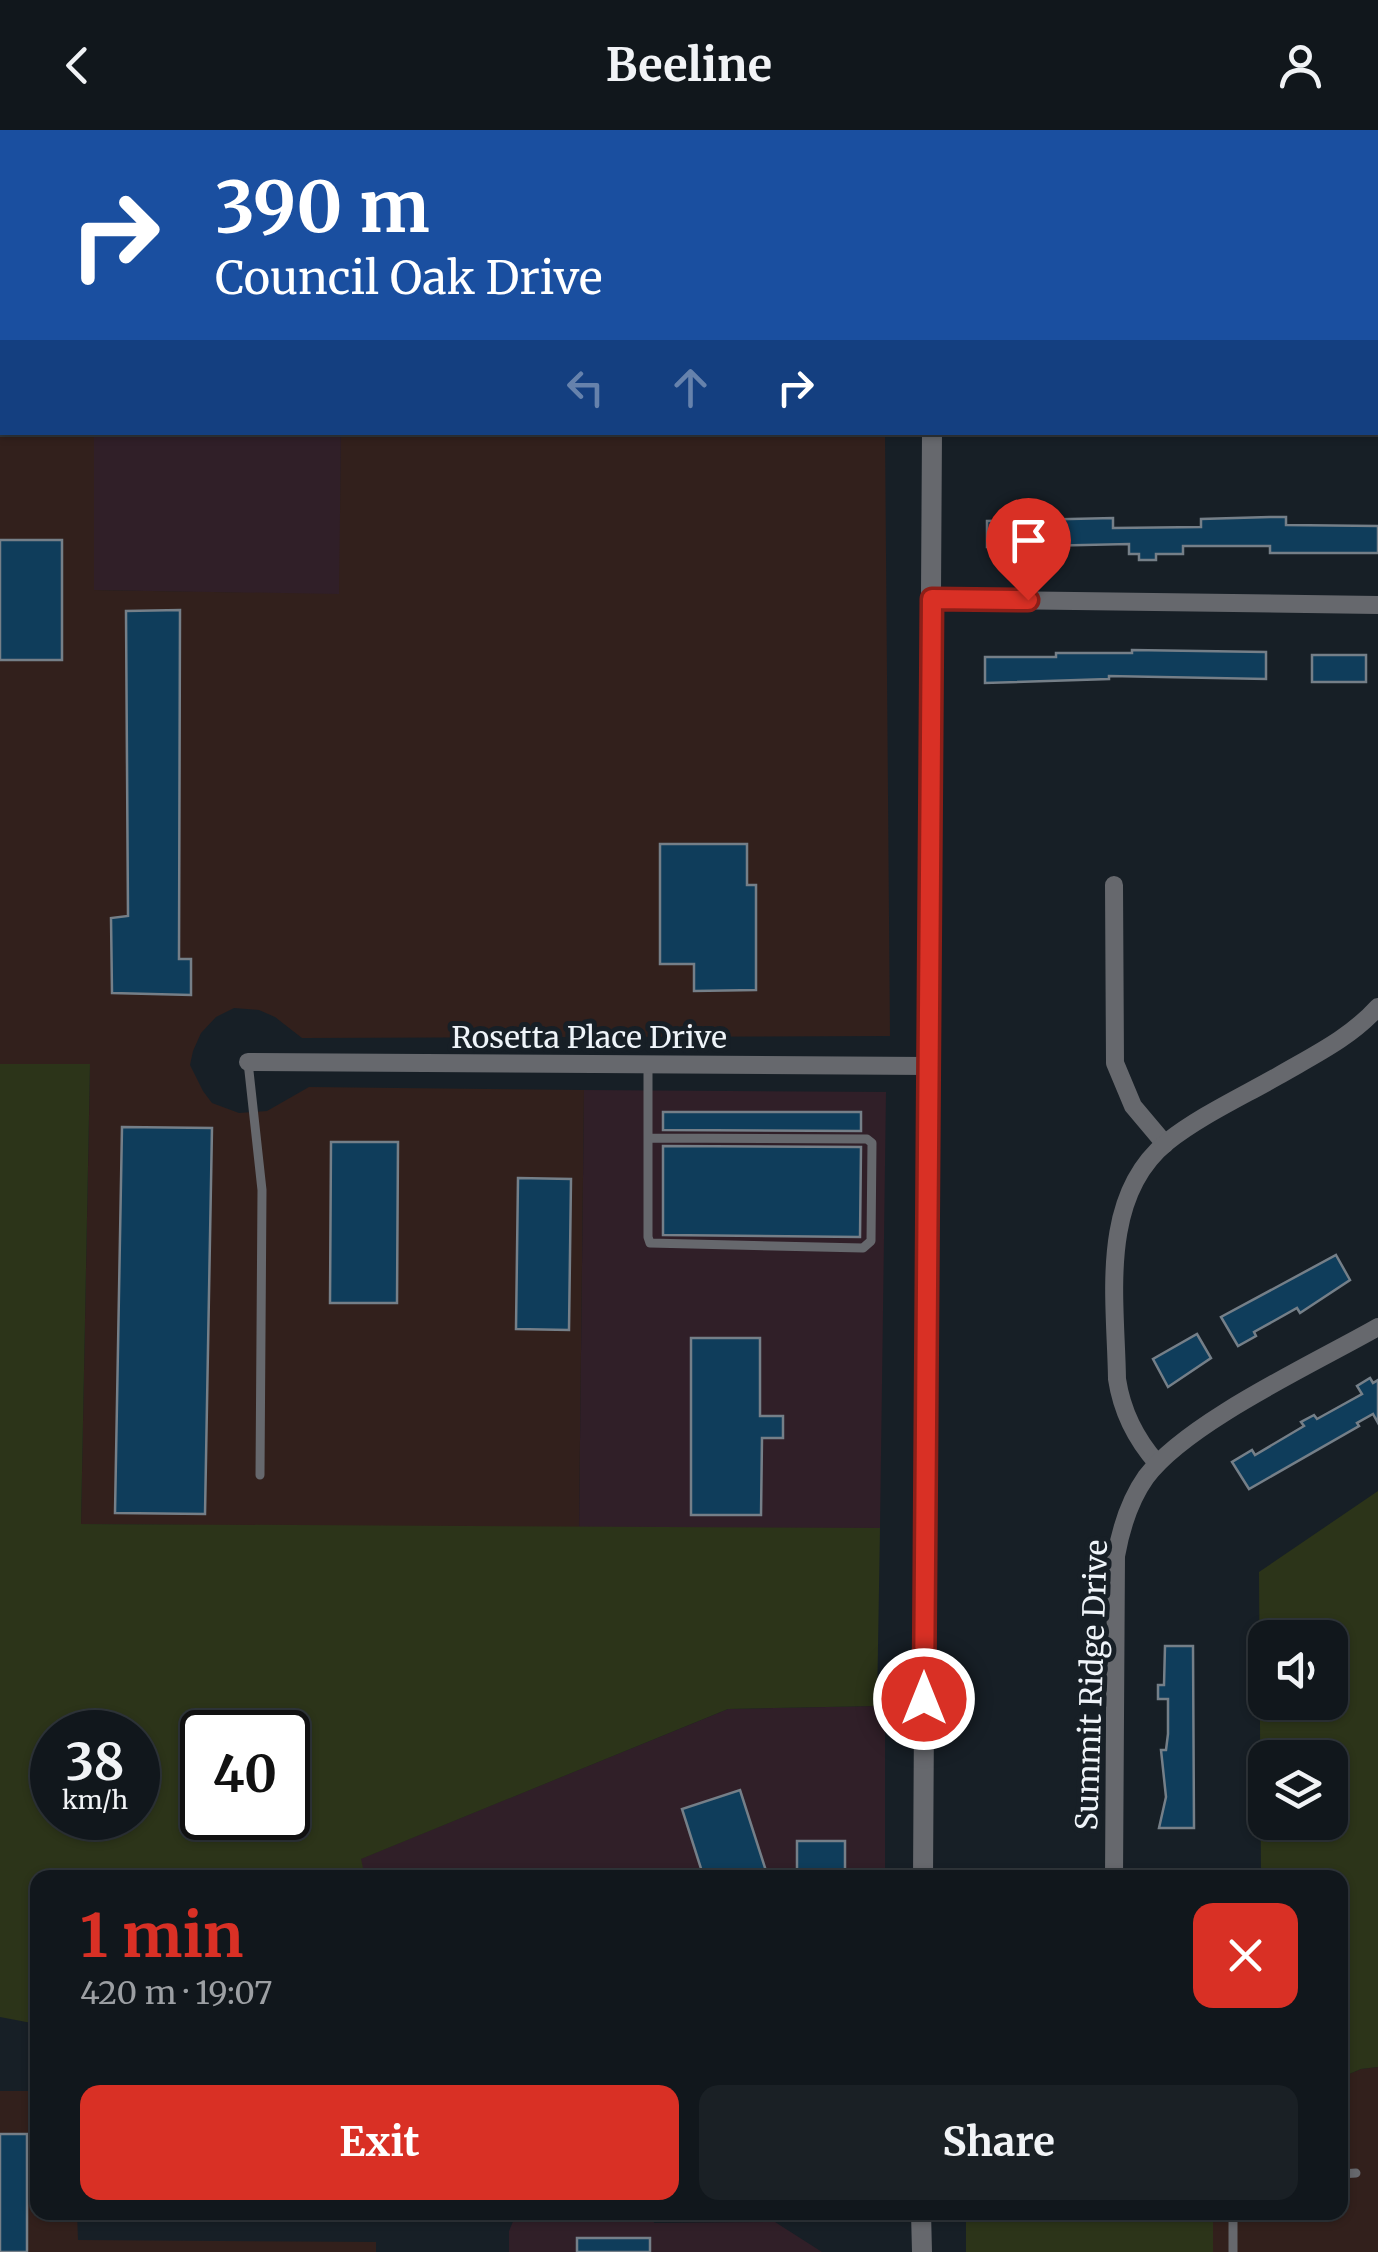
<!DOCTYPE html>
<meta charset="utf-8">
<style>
:root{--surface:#11171c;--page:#1a2025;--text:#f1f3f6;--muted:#9c9fa3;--line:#30363b;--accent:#d93025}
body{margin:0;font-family:Merriweather,serif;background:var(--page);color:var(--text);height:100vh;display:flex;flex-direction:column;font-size:38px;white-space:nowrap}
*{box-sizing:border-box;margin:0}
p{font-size:32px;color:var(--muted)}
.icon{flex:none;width:55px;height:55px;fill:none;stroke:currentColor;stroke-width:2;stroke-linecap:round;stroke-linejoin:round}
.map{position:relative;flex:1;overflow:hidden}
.sheet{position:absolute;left:30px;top:1740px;width:1318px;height:350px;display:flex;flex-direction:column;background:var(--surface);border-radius:20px;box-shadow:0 2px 8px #0004,0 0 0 2px var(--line)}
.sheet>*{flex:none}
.banner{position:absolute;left:0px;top:0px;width:1380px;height:305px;box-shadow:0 2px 8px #0004,0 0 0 2px var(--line);background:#1a4fa0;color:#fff;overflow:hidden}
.fabs{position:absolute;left:1248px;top:1490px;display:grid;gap:20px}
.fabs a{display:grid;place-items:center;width:100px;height:100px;border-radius:20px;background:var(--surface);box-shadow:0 2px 8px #0004,0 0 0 2px var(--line);font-size:50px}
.speed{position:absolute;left:30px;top:1580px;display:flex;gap:20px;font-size:50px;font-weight:700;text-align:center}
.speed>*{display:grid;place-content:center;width:130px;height:130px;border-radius:50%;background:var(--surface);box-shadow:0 2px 8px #0004,0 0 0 2px var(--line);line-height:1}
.speed small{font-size:25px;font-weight:400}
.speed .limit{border:5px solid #111;border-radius:15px;background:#fff;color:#111}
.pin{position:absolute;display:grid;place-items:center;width:85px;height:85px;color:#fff;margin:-102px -42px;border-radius:50% 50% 50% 0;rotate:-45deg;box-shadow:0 0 10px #0007}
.pin .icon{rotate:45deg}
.me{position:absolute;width:110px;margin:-55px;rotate:0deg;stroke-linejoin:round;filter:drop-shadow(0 0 8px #0008)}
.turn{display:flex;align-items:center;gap:35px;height:210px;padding:0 50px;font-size:45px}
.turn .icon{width:130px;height:130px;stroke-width:2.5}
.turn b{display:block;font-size:70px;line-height:85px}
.lanes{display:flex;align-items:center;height:95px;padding:0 50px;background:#0003;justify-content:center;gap:50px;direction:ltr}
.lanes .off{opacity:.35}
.round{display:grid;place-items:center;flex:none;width:105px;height:105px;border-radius:20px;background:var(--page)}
.summary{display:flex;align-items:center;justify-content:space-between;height:170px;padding:0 50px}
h1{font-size:60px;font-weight:700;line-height:75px;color:var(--accent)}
.button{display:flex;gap:20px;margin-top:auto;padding:20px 50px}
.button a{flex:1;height:115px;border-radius:20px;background:var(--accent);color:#fff;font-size:40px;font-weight:700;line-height:115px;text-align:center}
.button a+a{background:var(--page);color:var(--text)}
header{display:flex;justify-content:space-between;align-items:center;height:130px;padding:0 50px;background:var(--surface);font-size:45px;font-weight:700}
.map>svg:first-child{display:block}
.commercial{fill:#301f28}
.industrial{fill:#32201c}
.green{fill:#2c3419;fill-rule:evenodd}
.building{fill:#0f3d5b;stroke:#757f88;stroke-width:2.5}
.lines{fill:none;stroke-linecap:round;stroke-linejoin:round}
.service{stroke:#66686d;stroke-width:9}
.minor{stroke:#66686d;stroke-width:18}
.tertiary{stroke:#66686d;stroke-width:20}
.route-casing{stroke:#8d1f18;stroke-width:25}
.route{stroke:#d93025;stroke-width:18}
.labels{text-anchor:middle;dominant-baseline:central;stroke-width:10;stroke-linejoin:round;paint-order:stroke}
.street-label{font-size:30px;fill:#eff4f9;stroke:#171f26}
</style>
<header><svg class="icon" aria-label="back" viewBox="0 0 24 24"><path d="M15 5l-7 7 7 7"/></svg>Beeline<svg class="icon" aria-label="person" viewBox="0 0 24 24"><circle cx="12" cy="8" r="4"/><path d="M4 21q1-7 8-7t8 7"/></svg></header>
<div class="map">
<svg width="1378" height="2122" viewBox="0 0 1378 2122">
<rect width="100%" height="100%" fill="#171f26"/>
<g class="commercial">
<path d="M94,303h247l-1,162 -247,-5z"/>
<path d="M584,960l302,2 -6,436h-301z"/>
<path d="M877,1576l8,27v144l-520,1 -5,-19 368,-150z"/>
<path d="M517,2082l136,1 1,10 121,-1 47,30h-313v-21z"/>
</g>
<g class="industrial">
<rect x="362" y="0" width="523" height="2"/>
<path d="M0,272l2,30 92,1v157l245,4 2,-161h544l5,603 -588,2 -27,-21 -16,-7 -25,-2 -18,9 -15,16 -8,18 -3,14 13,26 9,12 27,10 28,-2 42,-24 275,3 -5,438 -498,-4 9,-459 -90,-1z"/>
<path d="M1378,1937v185h-165v-39l127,-1v-134l21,-9z"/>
<path d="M0,1961h37l1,121 39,1 1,27 298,2v10h-376z"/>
</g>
<g class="green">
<path d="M957,0h421v302v-300z"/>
<path d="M0,934h90l-9,460 799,4 -3,178 -149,3 -367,150 4,18 -327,1 -1,146 -37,-7zM52,1602h86v86h-86zM202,1602h86v86h-86z"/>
<path d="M1378,1361v576l-17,2 -21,9v-200l-79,-1 -2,-305zM1265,1508h65v64h-65zM1265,1628h65v64h-65z"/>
<rect x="966" y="2083" width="247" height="39"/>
</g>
<g class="building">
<path d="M1270,387h16v8l92,1v27h-108v-7h-87v8h-27v6h-17v-6h-10v-10l-142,3v-26l126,-3v10l88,-1v-8z"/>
<rect x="0" y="410" width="62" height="120"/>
<path d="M180,480l-1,349h12v36l-79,-2 -1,-75 17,-2 -2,-305z"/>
<path d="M1132,520l134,2v27l-157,-3v3l-124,4v-26h71v-4h76z"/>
<rect x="1312" y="525" width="54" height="27"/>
<path d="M660,714h87v41h9v105l-62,1v-27h-34z"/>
<path d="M663,982h198v19l-198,-1z"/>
<path d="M122,997l90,1 -7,386 -90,-1z"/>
<path d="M331,1012h67l-1,161h-67z"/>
<path d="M663,1016l198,1 -1,90 -197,-2z"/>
<path d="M518,1048l53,1 -2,151 -53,-1z"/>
<path d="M1336,1125l14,25 -50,33 -3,-5 -43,24 2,4 -18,10 -17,-29z"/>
<path d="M1197,1204l14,24 -43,29 -15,-28z"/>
<path d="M691,1208h69v78h23v22h-21l-1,77h-70z"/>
<path d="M1370,1248l3,5 5,-3v43l-5,-9 -16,9 2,3 -110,63 -17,-27 20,-12 3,5 49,-29 -3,-4 13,-7 3,4 45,-25 -5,-8z"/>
<path d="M1165,1516h28l1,182h-35l7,-31 -5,-47h5l2,-16v-35h-10v-14h6z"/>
<path d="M740,1660l27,84 -11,4h-52l-22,-69z"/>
<rect x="797" y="1711" width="48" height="37"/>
<rect x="0" y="2004" width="27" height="118"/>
<rect x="577" y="2108" width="73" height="14"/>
</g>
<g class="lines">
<g class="service">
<path d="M470,0v2"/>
<path d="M248,932l14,128 -2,285"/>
<path d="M648,934v173l2,6 213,5 8,-7 1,-98 -5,-4 -219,-1"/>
<path d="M1340,2044l16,-1"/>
<path d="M1233,2122v-40"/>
</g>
<g class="minor">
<path d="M0,240h2"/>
<path d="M932,469l446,6"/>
<path d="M1114,755l1,178 18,43 32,38"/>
<path d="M248,932l681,4"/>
<path d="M1157,1333c-22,-25 -35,-51 -40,-84 -1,-78 -19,-181 50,-237 33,-26 74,-45 111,-66 36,-21 72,-38 100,-69"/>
<path d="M1114,1748l2,-322c5,-28 13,-55 30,-79 41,-55 169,-114 232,-150"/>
</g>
<g class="tertiary">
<path d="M933,2v-2"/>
<path d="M923,1748l9,-1446"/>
<path d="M921,2082l1,40"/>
</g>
</g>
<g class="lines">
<defs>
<path id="route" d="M924,1569l8,-1100 96,1"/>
</defs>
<use href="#route" class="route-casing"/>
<use href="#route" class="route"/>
</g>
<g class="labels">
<g class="street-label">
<text x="589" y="907">Rosetta Place Drive</text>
<text transform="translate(1091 1555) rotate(-88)">Summit Ridge Drive</text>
</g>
</g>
</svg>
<div class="fabs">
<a><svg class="icon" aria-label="sound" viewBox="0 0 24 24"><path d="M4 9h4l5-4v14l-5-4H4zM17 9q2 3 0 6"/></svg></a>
<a><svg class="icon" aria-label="layers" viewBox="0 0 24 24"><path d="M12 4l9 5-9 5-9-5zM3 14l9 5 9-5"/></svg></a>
</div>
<div class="speed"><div>38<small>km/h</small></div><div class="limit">40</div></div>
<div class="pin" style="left:1028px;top:470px;background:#d93025"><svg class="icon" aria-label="arrive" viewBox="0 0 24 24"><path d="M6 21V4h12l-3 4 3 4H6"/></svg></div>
<svg class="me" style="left:924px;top:1569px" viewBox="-20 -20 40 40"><circle r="17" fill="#d93025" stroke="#fff" stroke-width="3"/><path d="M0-11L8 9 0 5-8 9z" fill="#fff"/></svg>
<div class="banner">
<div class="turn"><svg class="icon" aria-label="right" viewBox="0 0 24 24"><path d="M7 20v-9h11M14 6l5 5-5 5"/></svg><div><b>390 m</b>Council Oak Drive</div></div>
<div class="lanes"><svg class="icon off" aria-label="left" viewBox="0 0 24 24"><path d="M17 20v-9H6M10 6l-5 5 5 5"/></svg><svg class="icon off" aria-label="ahead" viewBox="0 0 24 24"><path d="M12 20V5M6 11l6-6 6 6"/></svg><svg class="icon" aria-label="right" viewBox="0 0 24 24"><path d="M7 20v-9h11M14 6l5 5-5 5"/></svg></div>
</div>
<section class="sheet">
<div class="summary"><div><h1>1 min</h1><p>420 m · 19:07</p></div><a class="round" style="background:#d93025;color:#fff"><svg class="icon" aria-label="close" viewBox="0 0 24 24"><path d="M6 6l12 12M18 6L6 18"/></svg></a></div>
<div class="button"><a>Exit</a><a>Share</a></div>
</section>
</div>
